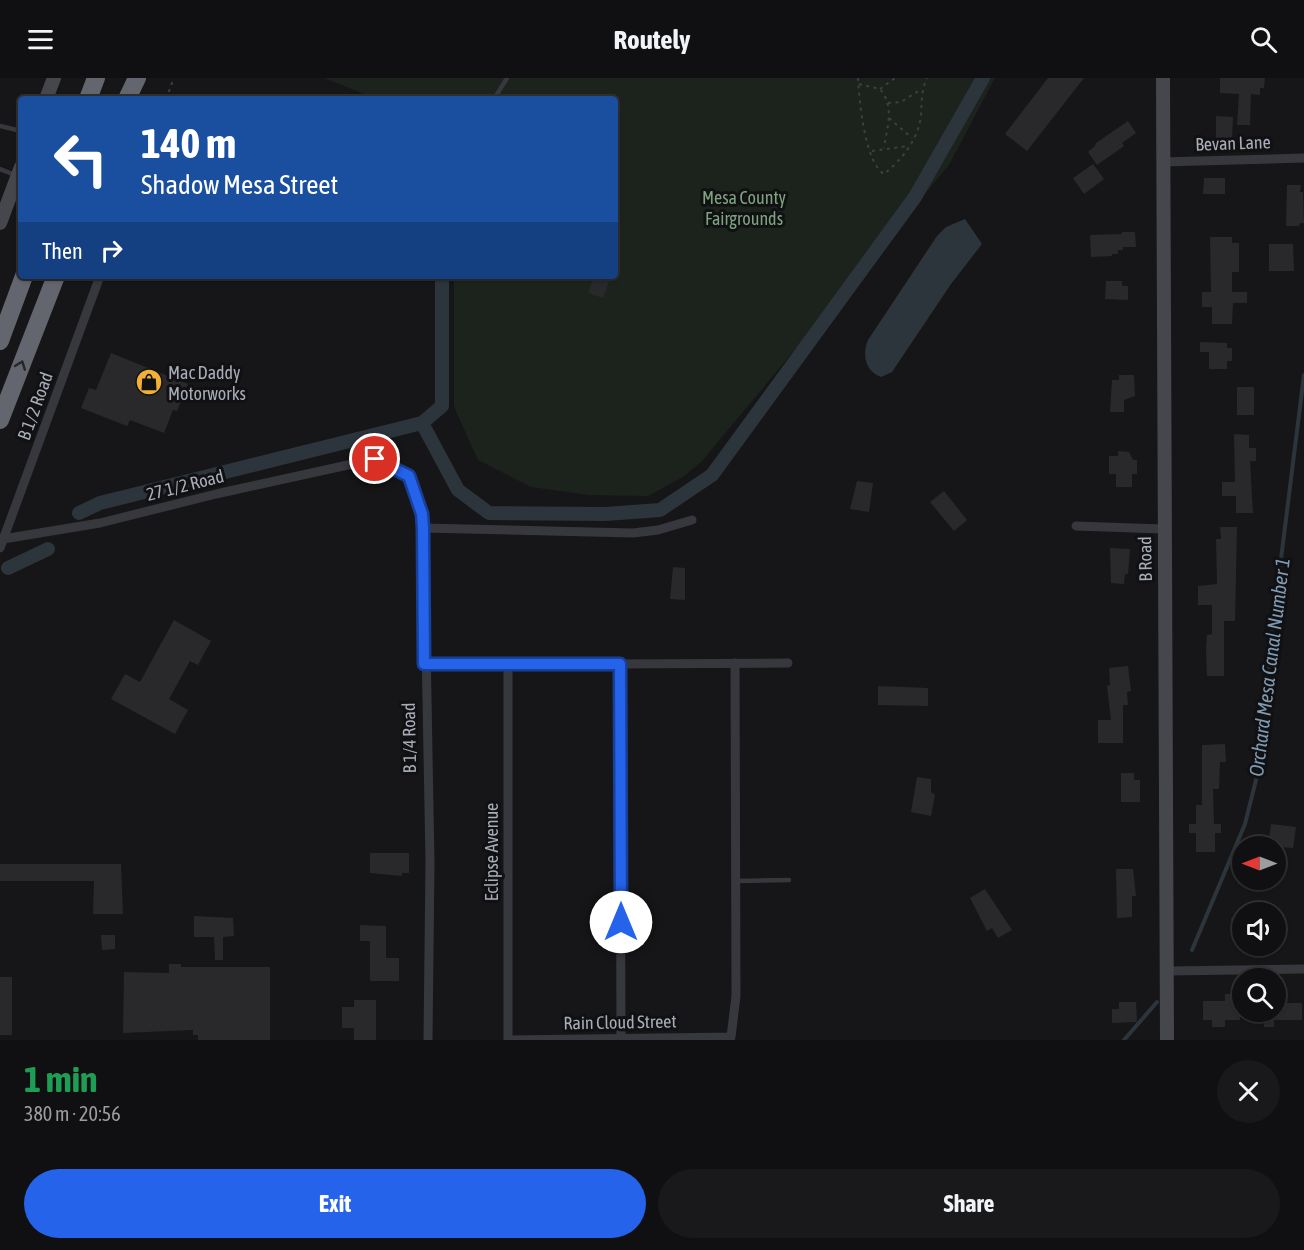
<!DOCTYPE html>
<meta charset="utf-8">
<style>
:root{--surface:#101012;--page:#19191b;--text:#f1f3f6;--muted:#9c9d9f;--line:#303032;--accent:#2563eb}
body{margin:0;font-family:"Asap Condensed",sans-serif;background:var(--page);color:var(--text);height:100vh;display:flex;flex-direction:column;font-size:22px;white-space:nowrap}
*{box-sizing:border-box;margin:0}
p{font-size:20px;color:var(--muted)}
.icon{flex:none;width:33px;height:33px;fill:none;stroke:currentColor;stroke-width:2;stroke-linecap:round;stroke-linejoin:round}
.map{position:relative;height:962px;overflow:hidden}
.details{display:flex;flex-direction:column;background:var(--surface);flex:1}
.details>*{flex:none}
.top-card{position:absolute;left:18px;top:18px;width:600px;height:183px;border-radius:6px;box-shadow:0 2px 4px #0004,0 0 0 2px var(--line);background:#1a4fa0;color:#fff;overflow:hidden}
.needle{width:39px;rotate:270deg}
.tools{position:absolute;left:1232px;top:758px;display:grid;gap:12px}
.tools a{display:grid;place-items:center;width:54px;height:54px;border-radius:50%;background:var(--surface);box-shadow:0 2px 4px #0004,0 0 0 2px var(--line);font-size:30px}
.pin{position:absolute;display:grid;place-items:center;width:51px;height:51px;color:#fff;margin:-26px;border:3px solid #fff;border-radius:50%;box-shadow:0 2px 6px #0007}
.me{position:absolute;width:66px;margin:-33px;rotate:0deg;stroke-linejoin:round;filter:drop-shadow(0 0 4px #0008)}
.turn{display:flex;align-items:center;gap:21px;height:126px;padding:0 24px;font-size:27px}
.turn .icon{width:78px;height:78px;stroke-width:2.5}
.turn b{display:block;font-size:42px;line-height:51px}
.then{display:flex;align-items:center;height:57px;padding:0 24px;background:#0003;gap:12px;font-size:22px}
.round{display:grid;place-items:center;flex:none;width:63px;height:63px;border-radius:32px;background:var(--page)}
.summary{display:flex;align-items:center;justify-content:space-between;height:102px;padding:0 24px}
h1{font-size:36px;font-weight:700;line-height:45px;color:#1e9e55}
.cta{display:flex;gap:12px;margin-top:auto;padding:12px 24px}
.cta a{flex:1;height:69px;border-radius:36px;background:var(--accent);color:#fff;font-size:24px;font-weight:700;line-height:69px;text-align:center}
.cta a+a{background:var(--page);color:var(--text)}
header{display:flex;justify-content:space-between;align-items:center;height:78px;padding:0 24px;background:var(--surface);font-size:27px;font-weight:700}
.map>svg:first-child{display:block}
.green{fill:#1c231d}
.water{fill:#2c353c}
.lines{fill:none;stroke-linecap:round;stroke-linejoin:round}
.stream{stroke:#2c353c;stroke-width:4}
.canal{stroke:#2c353c;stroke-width:14}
.building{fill:#29292c}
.path{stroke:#3d3f44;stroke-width:2;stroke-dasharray:3 4.5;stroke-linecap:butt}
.lane{stroke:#37383d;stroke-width:4.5}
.street{stroke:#37383d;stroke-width:9}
.secondary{stroke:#45474d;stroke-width:14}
.highway{stroke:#63666e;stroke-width:18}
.oneway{stroke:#26262a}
.route-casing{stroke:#184099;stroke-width:15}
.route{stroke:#2563eb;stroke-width:10}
.labels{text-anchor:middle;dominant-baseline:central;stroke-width:6;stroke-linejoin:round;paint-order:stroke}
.street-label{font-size:18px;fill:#a8adb8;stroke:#111113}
.park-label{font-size:18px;fill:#7fa381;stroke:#111113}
.poi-label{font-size:18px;fill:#a8adb8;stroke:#111113;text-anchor:start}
.water-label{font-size:20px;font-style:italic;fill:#7f9bb3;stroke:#111113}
</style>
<header><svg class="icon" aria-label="menu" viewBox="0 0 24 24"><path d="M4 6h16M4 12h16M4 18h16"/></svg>Routely<svg class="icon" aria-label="search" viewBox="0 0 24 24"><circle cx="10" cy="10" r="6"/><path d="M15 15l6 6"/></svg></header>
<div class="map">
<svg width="1304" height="962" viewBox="0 0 1304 962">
<rect width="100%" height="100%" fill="#161618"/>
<path class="green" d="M324,0h671l-46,87 -247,296 -19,16 -35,19 -59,-1 -58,-8 -53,-27 -24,-53v-131h161v-177h-238z"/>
<path class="water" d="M965,141l17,25 -31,40 -59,88 -11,5c-16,-6 -19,-22 -13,-37l69,-104 9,-9z"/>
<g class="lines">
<g class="stream">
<path d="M1192,872l53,-126 12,-48 15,-145 32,-256"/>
<path d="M1124,962l33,-38"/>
</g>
<g class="canal">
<path d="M422,345l36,67 31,23 117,1 54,-4 52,-35 203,-278 68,-119"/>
<path d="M79,435l21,-10 322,-80 20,-17v-130"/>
<path d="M8,490l40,-19"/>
</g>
</g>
<g class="building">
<path d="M1048,0h36l-57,73 -22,-17z"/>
<path d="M1220,0h45l-1,10h-4v7l-9,-1 -1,31h-13l2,-31 -19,-1z"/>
<path d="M1216,38l17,1 -1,23 -16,-1z"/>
<path d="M1128,43l8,12 -14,10 2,3 -27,19 -9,-13 7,-6 1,-3z"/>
<path d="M1093,86l11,15 -20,15 -11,-16z"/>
<path d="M1204,100h21v16h-22z"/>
<path d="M1287,107h14l-1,7h3l1,31h-4l-1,3h-13z"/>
<path d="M1122,154h13l1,15h-13v3h-5v4h-6v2l-21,1 -1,-22 32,-1z"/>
<path d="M1210,159h22v6h7v29h-7v20h15v11h-14l-1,21h-20v-17h-10v-15h9z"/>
<path d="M1269,166h24l1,27h-25z"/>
<path d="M594,198h17l-8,22 -15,-5z"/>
<path d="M1106,203h16v5h6v14l-23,-1z"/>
<path d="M1200,264l27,1v5h5v13h-5v8h-18v-17h-9z"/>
<path d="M111,275l77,31 -11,27 -4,-1 -9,23 -34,-13 -3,6 -46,-18 8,-20 7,2z"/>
<path d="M1119,297h15l1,21 -11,4v12h-14l2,-32h7z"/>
<rect x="1237" y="309" width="17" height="28"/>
<path d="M1234,356l15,1v13h7v13h-6l3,52h-17v-17h-14v-14h13z"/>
<path d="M1118,373l11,1 4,8h4v14h-5v13h-16v-13h-7v-18h9z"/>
<path d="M857,403l16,2 -4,29 -19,-3z"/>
<path d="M944,413l23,29 -13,11 -24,-29z"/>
<path d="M1220,449h17l-2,94h-11v55h-17l-1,-26 1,-15 5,-1v-29h-14v-19l19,-2 -1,-45h5z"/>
<path d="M1110,470l20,1 -2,25h-3l-1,10 -13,-1z"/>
<path d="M673,489l12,1v32l-15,-1z"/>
<path d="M174,542l37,21 -13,24 -8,-4 -21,38 19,11 -13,24 -64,-35 14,-25 15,8z"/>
<path d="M1128,588l3,25 -4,1 1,13h-5v38h-25v-23h13l-4,-34 3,-1 -1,-17z"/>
<path d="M878,608l50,2v18l-50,-1z"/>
<path d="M1225,666l1,18h-6l-1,27h-6l1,35h7v9h-6v19h-19v-19h-7v-9h7v-19h6v-60z"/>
<path d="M1121,695h13v7h6v22h-19z"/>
<path d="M917,699l14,2v13l4,3 -4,21 -20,-4z"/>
<path d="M1271,746l25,3 -3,21 -25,-2z"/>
<path d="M370,775h39v20h-7v3l-32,-3z"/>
<path d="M0,786h121l2,50h-30l1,-33h-94z"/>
<path d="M1116,791h17l3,27h-4v21l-15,1z"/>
<path d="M985,811l27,41 -14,8 -6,-10 -5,3 -17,-33z"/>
<path d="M194,838l39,2 1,18 -11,1v23h-8l-1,-23h-20z"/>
<path d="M1231,840h11v17h-10z"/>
<path d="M360,847l26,1v32h13v23h-29v-40h-10z"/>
<path d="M101,857h14v14l-13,1z"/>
<path d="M169,886h12v3h89v73h-72v-5h-5v-5l-70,3 1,-61 45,1z"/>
<rect x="0" y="899" width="12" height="58"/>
<path d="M1225,916h15v26h-15v7h-13v-7h-9v-19h22z"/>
<path d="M354,922h22v40h-22v-12h-12v-21h12z"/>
<path d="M1119,924h17l1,20 -25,1v-14h7z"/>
<path d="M1275,925h27v17h-28v7h-10v-7h-9v-9h20z"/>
</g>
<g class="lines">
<g class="path">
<path d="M858,0c1,22 7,85 26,96 18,-14 35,-36 37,-59 1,-14 0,-24 6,-37"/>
<path d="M859,6l21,5c15,18 7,38 4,59"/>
<path d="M880,11l15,-11"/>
<path d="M166,21l8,-21"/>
<path d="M888,25l13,-1 19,-12"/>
<path d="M889,40l23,20"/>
<path d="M872,73l36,-5"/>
</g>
<g class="lane">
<path d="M494,21l13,-21"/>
<path d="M0,48l21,5"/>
<path d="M0,91l15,6"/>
<path d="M735,803l54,-1"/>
</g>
<g class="street">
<path d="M1162,84l142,-4"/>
<path d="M1076,448l87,3"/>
<path d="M423,450l210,5 25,-3 34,-10"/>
<path d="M3,461l97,-16 116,-29 159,-35 34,17 13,38 2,22 6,326 -2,178"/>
<path d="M0,470l100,-272"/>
<path d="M508,586v376"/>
<path d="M620,586l1,376"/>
<path d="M424,587l364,-2"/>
<path d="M1168,893l136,-2"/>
<path d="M510,962l221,-3 5,-41 -1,-333"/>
</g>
<g class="secondary">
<path d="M1163,0l4,962"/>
<path d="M46,21l8,-21"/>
<path d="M0,145l21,-56"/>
</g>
<g class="highway">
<path d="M88,21l8,-21"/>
<path d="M127,21l10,-21"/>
<path d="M0,263l24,-65"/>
<path d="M0,342l56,-144"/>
</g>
</g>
<defs><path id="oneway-chevron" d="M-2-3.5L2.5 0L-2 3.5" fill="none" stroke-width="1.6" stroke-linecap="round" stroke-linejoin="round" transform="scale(1.5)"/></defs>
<use class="oneway" href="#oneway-chevron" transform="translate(21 287) rotate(-69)"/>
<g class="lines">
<defs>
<path id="route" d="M375,381l34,17 13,38 1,14 1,136h196l1,258"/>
</defs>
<use href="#route" class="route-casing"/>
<use href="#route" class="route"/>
</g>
<defs>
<symbol id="shop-disc" viewBox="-11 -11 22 22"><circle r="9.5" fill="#f2b134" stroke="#111113"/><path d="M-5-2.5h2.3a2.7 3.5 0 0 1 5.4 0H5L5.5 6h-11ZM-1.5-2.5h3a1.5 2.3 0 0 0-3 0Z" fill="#111"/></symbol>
</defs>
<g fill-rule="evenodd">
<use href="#shop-disc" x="134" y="289" width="30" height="30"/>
</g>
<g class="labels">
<g class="street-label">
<text transform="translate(1233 65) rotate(-2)">Bevan Lane</text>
<text transform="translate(35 328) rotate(-70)">B 1/2 Road</text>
<text transform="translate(185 407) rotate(-14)">27 1/2 Road</text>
<text transform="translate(1145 481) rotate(-91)">B Road</text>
<text transform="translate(409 660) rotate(-91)">B 1/4 Road</text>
<text transform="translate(491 774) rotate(-90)">Eclipse Avenue</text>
<text transform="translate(620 944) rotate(-1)">Rain Cloud Street</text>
</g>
<g class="park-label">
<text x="744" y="119">Mesa County<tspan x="744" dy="21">Fairgrounds</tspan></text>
</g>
<g class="poi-label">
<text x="168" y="294">Mac Daddy<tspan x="168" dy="21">Motorworks</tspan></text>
</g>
<g class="water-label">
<text transform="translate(1269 589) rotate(-83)">Orchard Mesa Canal Number 1</text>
</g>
</g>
</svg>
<div class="tools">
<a><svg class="needle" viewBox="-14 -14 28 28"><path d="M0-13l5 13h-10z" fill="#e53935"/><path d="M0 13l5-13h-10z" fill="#9c9d9f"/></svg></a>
<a><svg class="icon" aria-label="sound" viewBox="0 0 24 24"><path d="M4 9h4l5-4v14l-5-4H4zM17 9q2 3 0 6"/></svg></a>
<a><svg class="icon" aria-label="search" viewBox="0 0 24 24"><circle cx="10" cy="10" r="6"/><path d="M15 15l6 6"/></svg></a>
</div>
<div class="pin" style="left:375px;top:381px;background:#d93025"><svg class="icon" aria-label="arrive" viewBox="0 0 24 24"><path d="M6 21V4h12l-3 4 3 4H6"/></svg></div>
<svg class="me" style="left:621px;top:844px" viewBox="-20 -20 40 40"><circle r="19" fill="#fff"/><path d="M0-13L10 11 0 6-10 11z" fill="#2563eb"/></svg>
<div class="top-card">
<div class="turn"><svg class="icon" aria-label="left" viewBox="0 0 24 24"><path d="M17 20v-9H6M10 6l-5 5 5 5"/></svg><div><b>140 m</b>Shadow Mesa Street</div></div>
<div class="then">Then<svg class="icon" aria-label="right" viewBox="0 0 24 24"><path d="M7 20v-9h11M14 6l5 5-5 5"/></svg></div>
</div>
</div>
<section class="details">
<div class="summary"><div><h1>1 min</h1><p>380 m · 20:56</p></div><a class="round"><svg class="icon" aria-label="close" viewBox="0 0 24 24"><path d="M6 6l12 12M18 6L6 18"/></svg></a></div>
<div class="cta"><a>Exit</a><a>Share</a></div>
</section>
